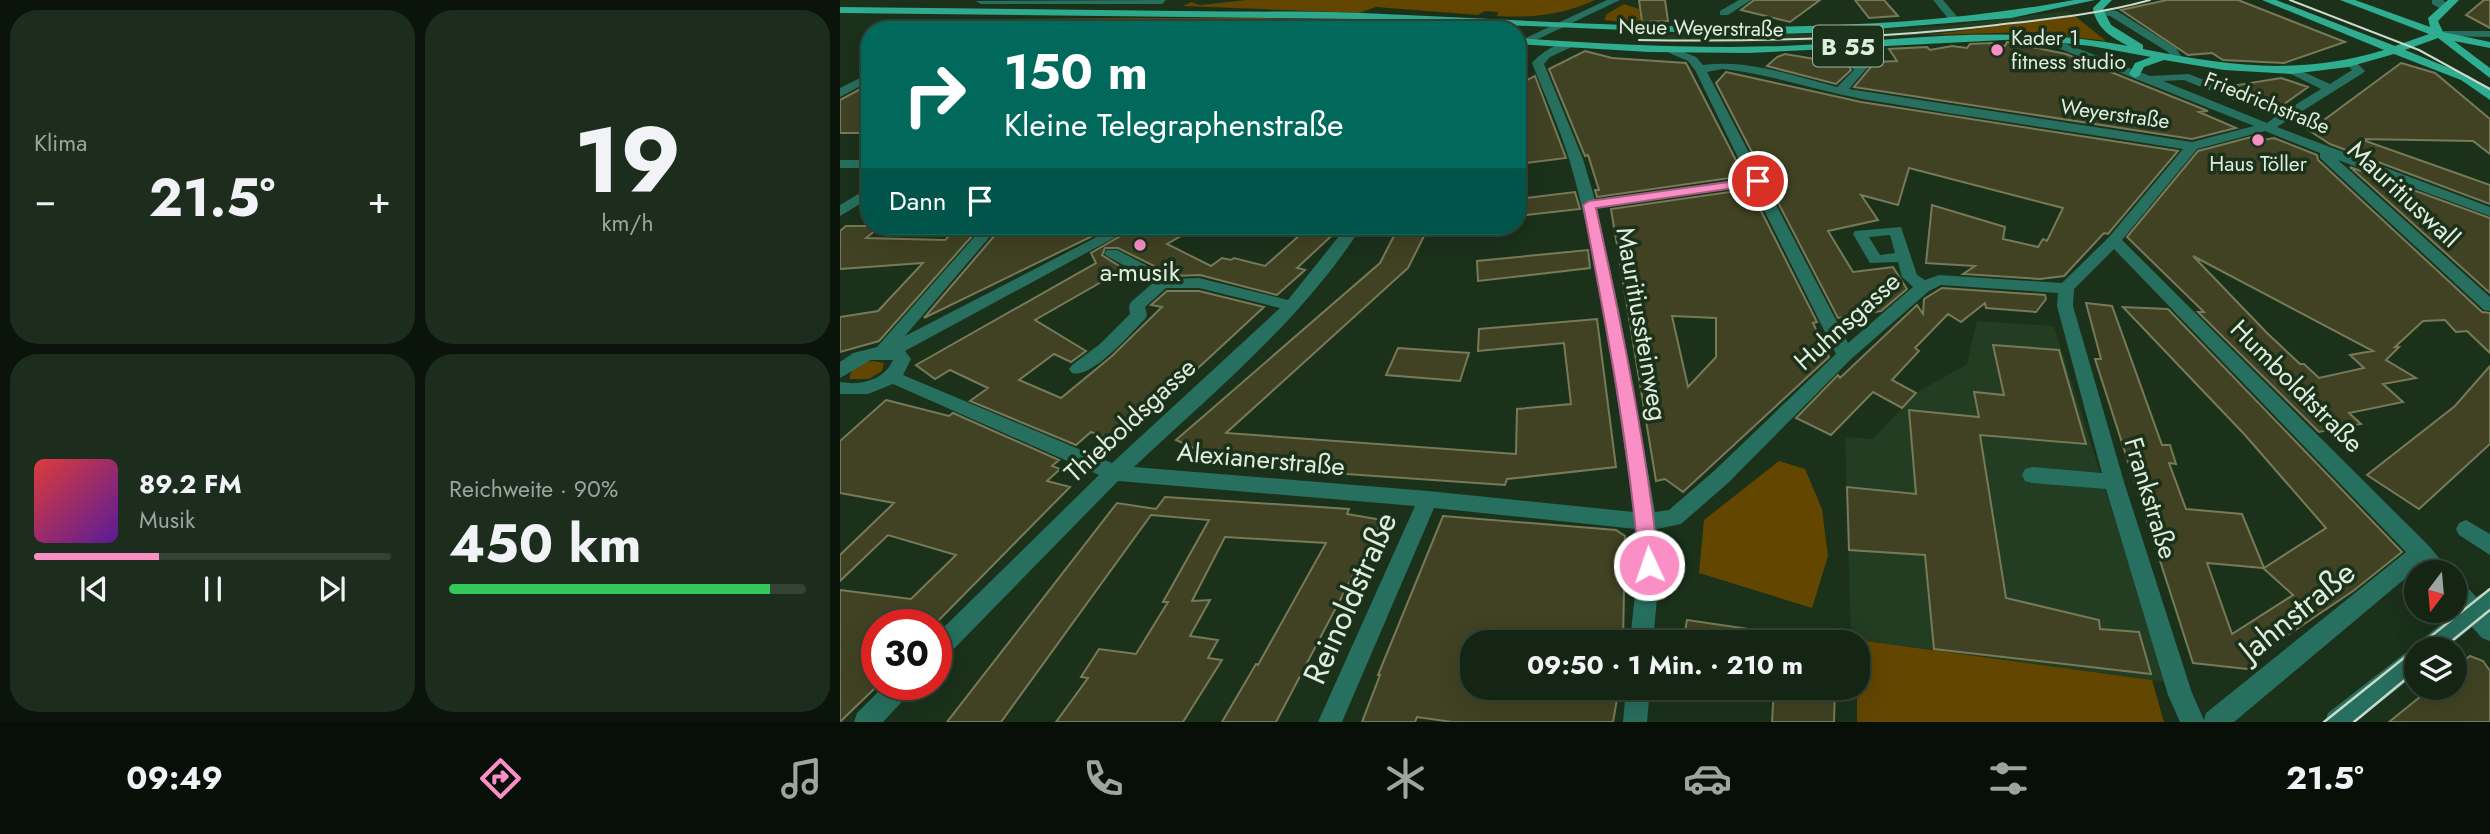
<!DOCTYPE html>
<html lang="de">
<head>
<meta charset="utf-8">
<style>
	body { margin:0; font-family:Jost,sans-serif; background:#1d2d1d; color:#f1f3f6; height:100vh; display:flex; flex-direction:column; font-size:26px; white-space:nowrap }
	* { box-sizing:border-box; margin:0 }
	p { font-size:23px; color:#9da5a0 }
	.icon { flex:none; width:38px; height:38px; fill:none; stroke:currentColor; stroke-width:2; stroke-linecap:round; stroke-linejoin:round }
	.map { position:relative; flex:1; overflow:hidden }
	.details { display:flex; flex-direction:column; gap:10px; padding:10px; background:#0b140b; width:840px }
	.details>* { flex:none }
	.guide { position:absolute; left:21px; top:21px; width:665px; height:214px; border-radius:28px; box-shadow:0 7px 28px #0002,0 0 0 2px #334234; background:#00695c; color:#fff; overflow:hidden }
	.needle { width:46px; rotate:196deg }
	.fabs { position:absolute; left:1564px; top:560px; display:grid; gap:14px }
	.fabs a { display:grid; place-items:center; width:63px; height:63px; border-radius:50%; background:#142514; box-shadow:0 7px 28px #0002,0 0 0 2px #334234; font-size:35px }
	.speed { position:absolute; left:21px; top:609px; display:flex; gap:14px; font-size:35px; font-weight:700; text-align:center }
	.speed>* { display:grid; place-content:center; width:91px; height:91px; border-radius:50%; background:#142514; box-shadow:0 7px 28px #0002,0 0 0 2px #334234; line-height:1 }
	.speed .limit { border:10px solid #d22; background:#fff; color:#111 }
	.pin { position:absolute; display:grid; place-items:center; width:60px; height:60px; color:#fff; margin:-30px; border:4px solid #fff; border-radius:50%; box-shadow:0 2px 7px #0007 }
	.me { position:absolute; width:77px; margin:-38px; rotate:357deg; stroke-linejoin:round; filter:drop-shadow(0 0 5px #0008) }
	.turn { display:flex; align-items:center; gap:24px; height:147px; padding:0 28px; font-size:32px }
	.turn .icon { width:91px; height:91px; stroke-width:2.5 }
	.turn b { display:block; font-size:49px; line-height:60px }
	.then { display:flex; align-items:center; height:66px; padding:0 28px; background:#0003; gap:14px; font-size:26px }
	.big { font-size:52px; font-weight:700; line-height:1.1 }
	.details .widget { flex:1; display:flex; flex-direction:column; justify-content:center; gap:10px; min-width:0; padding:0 24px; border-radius:28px; background:#1d2d1d }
	.details .dial { align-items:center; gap:0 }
	.dial b { font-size:91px; line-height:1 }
	.song { display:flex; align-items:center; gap:21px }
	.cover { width:84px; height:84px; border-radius:10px; background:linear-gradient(135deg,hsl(0 70% 55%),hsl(270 70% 35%)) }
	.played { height:7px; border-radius:4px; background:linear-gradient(90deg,#fa8fc6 35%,#334234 35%) }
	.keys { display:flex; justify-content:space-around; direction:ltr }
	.heat { display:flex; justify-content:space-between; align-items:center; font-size:38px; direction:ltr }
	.charge { height:10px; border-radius:5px; background:linear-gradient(90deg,#34c759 90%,#334234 0) }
	.details .tiles { flex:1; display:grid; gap:10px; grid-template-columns:repeat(2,1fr) }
	.trip { position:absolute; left:620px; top:630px; width:410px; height:70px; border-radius:28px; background:#142514; box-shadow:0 7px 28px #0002,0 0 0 2px #334234; font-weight:700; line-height:70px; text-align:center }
	.tab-bar { display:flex; height:112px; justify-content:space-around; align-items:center; background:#080f08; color:#9da5a0 }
	.tab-bar .icon { width:49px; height:49px }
	.tab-bar .active { color:#fa8fc6 }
	.tab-bar b { font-size:32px; color:#f1f3f6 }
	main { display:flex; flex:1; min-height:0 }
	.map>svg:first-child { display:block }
</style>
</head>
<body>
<main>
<section class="details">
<div class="tiles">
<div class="widget"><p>Klima</p>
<div class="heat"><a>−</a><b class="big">21.5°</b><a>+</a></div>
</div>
<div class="widget dial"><b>19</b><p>km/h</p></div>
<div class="widget">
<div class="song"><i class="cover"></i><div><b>89.2 FM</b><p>Musik</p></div></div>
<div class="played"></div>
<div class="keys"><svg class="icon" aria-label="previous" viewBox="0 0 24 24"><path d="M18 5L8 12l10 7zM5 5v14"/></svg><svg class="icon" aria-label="pause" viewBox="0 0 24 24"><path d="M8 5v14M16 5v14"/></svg><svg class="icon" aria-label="next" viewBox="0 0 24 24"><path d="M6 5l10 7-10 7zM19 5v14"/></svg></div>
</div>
<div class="widget"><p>Reichweite · 90%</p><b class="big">450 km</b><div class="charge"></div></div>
</div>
</section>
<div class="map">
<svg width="1650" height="722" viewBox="0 0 1650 722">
	<rect width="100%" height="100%" fill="#1b311a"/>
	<!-- built -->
	<path fill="#223d22" d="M1228 11 1235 16 1089 35 928 43 798 42 800 35 991 34 1115 25Z
		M1137 321 1214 326 1326 682 1011 639 1005 437 1033 439 1076 393 1127 364Z"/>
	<!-- green -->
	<path fill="#634600" d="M407 0H755C723 15 692 18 657 16L658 12 645 11 638 15 536 7 519 13 343 6 351 2 360 5Z
		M784 4 799 9 801 24 764 20 767 14Z
		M1235 16 1266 41 1189 32 1089 35Z
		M167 18H426L641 25 638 30H621L385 20Z
		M33 361 44 363 42 371 29 379H10C9 367 23 363 33 361Z
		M939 461 965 469 982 509 988 556 972 608 859 573 864 520Z
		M1011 639 1312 680 1324 722H1017V642Z"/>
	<!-- building -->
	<path fill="#404223" stroke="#777a59" stroke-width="2" fill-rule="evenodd" d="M799 0H825L828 21 802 22Z
		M914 0H980L950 22 901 10Z
		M1015 0H1044L1058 16 1029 18Z
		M1327 0H1398L1505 42 1444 63 1383 60 1372 53 1348 55 1281 10Z
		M1644 0H1650V28L1626 15Z
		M1167 42 1226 54 1368 111 1359 112 1396 128 1352 139 1014 87 1035 62 1057 61 1049 49 1087 47 1090 50 1112 46 1127 48 1130 44 1152 43 1165 46Z
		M745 51 772 58 846 63 904 176 757 197 755 190H759L748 155 745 156 709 69Z
		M945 54 986 61 989 65 1009 66 1011 70 996 84 927 66 937 57Z
		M1561 63 1595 73 1650 119V154L1633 141 1520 139 1650 185V204L1490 144 1467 129 1486 125 1480 123Z
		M886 72 1021 102 1338 151 1268 234 1264 233 1224 276 1200 279 1123 274 1135 266 1086 263 1092 205 1165 227 1163 239 1198 247 1203 239 1207 241 1223 208 1069 168 1058 205 1021 195 1038 220 988 231 1013 272 1053 267 1067 289 1041 311 998 318 876 83Z
		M695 76 726 158 677 164V85Z
		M1441 78 1468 87 1440 107 1421 100 1398 85Z
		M30 84V133H0V100Z
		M1415 136 1423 140 1434 138 1477 155 1478 160 1642 312 1650 313V353L1627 331 1616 332 1605 320 1583 321 1555 347H1559L1546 360 1576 378 1543 384 1563 402 1509 413 1521 424 1479 432 1358 312H1364L1287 237 1358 151ZM1353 256 1533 351 1510 355 1524 368 1479 378 1464 364H1460L1427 333Z
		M1510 167 1650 218V293Z
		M910 189 977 322 973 323 989 357 843 492 825 479 816 481 771 209ZM832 316 876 318V357L848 387Z
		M735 192 740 209 677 216V199Z
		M6 226H41L26 238 105 240 119 226H141L39 341 0 352V317L38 311 83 263 0 269V231Z
		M162 226H273L84 318 161 228Z
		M298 226H359L327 244 371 266 382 258 391 260 394 258 425 266 470 226H502L457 268 465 270 437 295 360 275 334 276 278 248H265L262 255 284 269 195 320 246 351 231 362 214 354 179 380 221 398 272 356 322 307 311 305 327 291H359L424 307 278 442 251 432 236 445 130 401 148 388 110 370 95 379 76 365 256 263 251 253Z
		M559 226H589L568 268 386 433 676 454 677 409 731 404 724 343 638 351 639 329 757 319 776 467 667 479 665 485 403 467 405 462 364 453 336 440 540 263Z
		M748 250 750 268 638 281 637 261Z
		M1102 288 1205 295 1206 299 1196 312 1146 308 1145 303 1121 322 1108 314 1075 348 1079 351 1052 380 1076 393 1062 408 1033 392 991 435 956 418 998 375 1000 378 1077 305 1083 314 1084 299Z
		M1246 303 1272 306 1322 445H1330L1336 464 1329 463 1346 509 1402 514 1424 568 1486 528 1405 435 1283 307 1328 309 1562 552 1513 591 1417 656 1407 669 1353 663 1255 359H1261ZM1367 563 1423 568 1453 595 1392 634Z
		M1153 345 1219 350 1246 444 1140 435 1166 598 1259 620 1260 629 1299 632 1311 674 1094 649 1085 555 1009 550 1007 487 1076 494 1069 410 1139 417 1134 392 1164 395Z
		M558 348 629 353 620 381 546 375Z
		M1650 366V444L1602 488 1579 509 1527 475 1615 406Z
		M46 400 109 416 113 413 219 460 212 466 220 469 207 481 230 487 94 625H37V686L0 722V590L71 599 116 555 48 535 0 581V555L54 503 0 493V441Z
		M325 497 509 509 507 514 542 520 436 722H382L416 664 418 665 486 543 385 537 352 601 370 600 350 636 378 640 368 658 382 660 343 722H216L248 678 241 677 259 649 296 654 328 602H323L369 520 311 515 161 722H107L277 503 316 509Z
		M603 516 776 530 785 536 783 642H632V688H779L773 722H612L577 717 575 722H522L540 675H538Z
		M847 620 923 631V642H843Z
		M1630 656 1643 661 1650 671V722H1549L1591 688H1615V668Z
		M934 688H995L994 722H932Z"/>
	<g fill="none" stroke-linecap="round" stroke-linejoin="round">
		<!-- minor -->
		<path fill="#276f5e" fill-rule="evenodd" d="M326 0 322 4H141L136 1Z
			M767 0H780L677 49V42Z
			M899 0H911L888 15H880V11Z
			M1093 0H1103L1120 20 1119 22H1111Z
			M1592 0H1603L1610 7 1601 9 1592 4Z
			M1258 9 1277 11 1336 48 1343 59 1333 61 1328 52 1270 16 1254 14 1253 12Z
			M227 20 255 28 256 30H239L223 25V21Z
			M299 21 303 22V26L295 30H280Z
			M1599 31H1650V37L1595 36 1594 34Z
			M1187 33 1221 42 1310 76 1349 74 1444 112 1481 89 1449 73V69H1457L1490 84 1512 70 1504 62 1514 60 1525 71 1523 73 1437 127 1650 207V216L1498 160 1650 297V311L1644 310 1480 158V153L1425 131 1357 149 1282 240 1589 546 1611 572H1586L1580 566 1394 722H1340L1328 695 1266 489 1192 483 1185 481 1182 475 1185 469 1192 467 1262 473 1217 306 1218 293 1101 285 1089 291 1011 359 888 483 841 524 817 529 820 565 813 642H790L798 565 796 529 594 508 502 722H478L575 506 278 481 104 659 96 662V635L259 475 53 384 28 394H0V382C21 386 44 380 53 360H31L0 378V362L13 353 37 347 144 226H159L65 336 278 226H296L65 351 71 359 63 375 272 463 440 308 359 288H326L305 307 307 315 305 319C291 333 252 379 232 373L229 369 232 365 260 344 290 314 289 306 291 302 314 282 267 256 264 253 267 250H277L333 279 359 278 448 300 507 226H522C463 319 374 392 294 467L588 491 794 512C776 396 763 276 730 162 720 129 705 96 692 63 701 53 723 37 736 45L710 57 704 64 743 159 755 200 908 178 855 70 848 61 825 51 823 49 829 46 856 57 863 65C908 59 954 76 997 87L1014 70 1010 64 989 62V58H1027L1033 61 1009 89 1352 142 1414 126 1213 46 1183 38 1182 36ZM882 69C930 74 975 90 1022 99 1129 117 1236 132 1343 149L1269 237 1222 283 1099 275 1085 280 1077 275 1061 227 1015 231 1013 234 1030 263 1058 262 1062 277 1073 287 1008 343 867 72ZM1344 80 1435 117 1427 123 1323 81ZM912 186 996 354 874 471 829 510 815 512 780 315 757 208ZM1050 235 1055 253 1040 255 1029 237ZM1274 249 1566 552 1366 713 1364 720 1352 693 1284 482 1233 306 1234 289Z
			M30 73V81L0 97V88Z
			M0 160H30V168H0Z
			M30 187V198L0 216V205Z
			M1626 520 1650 534V555L1619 535 1616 529 1619 523Z
			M1615 579 1623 582 1636 597 1650 589V641L1642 638 1632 627 1605 649H1577V673L1516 722H1485L1488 713 1569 650 1577 647 1580 641 1619 610 1615 606Z
			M46 684H75L71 692 43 722H14L17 713Z
			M786 688H810L807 722H783Z"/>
		<!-- major -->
		<path fill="#2fad91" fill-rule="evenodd" d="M1234 0H1255L1171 18 998 32 907 35 517 19 0 13V7C114 8 228 10 342 11 401 12 462 11 522 13 759 23 998 44 1234 0Z
			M1261 0H1272L1263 9 1271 25 1303 45V49C1388 66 1459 76 1544 50L1422 0H1436L1555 46 1589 34 1500 0H1515L1590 27 1588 18 1608 0H1619L1598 21 1603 32 1650 42V48L1614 41 1650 68V78L1598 38 1565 50 1629 76 1650 90V100L1621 80 1554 54 1508 67 1451 74 1384 70 1324 60 1304 67 1299 76 1295 78 1289 74 1295 63 1311 57 1251 46 1184 39 908 53 809 52 677 44V38C766 44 855 49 943 46 1063 41 1168 23 1288 46 1271 37 1256 28 1253 8Z
			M424 23 498 27 503 30 420 28 419 26Z"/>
		<!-- tram-far1 -->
		<path stroke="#cbdaca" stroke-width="2" d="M1450 0 1579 50 1650 89
			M799 40C919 42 1038 39 1157 25 1208 19 1260 14 1310 0"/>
		<!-- tram -->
		<path stroke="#cbdaca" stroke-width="2.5" d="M1602 649 1650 610
			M1484 722 1650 589
			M1514 722 1577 670"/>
	</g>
	<!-- route -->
	<path fill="#fa8fc6" stroke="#a25d81" stroke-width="2" d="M918 178 922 179V184L756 208C782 326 806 444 819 565L816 571 809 573 802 571 799 565C789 444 766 324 743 205L749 201Z"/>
	<!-- markers -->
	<g fill="#fa8fc6" stroke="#1b311a" stroke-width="2.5">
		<circle cx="1157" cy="50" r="7"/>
		<circle cx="1418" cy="140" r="7"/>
		<circle cx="300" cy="245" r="7"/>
	</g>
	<g text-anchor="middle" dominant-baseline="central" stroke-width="7" stroke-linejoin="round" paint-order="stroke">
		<!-- far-street labels -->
		<g font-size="21" fill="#dfedde" stroke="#1b311a">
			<text transform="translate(861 28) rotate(1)">Neue Weyerstraße</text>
			<text transform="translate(1427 103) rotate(22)">Friedrichstraße</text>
			<text transform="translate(1275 114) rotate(8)">Weyerstraße</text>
		</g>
		<!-- far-poi labels -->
		<g font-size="21" fill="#dfedde" stroke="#1b311a" text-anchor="start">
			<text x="1171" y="38">Kader 1<tspan x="1171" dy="24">fitness studio</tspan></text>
			<text x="1418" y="164" text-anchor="middle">Haus Töller</text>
		</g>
		<!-- shield labels -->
		<rect fill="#1b311a" stroke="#a4b5a3" stroke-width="2" x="973" y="25.5" width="70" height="41" rx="5"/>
		<g font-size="24" font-weight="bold" fill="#dfedde">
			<text x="1008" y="46">B 55</text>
		</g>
		<!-- street labels -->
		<g font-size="26" fill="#dfedde" stroke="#1b311a">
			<text transform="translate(1564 194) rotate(43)">Mauritiuswall</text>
			<text transform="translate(1007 321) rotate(-42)">Huhnsgasse</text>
			<text transform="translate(802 324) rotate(80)">Mauritiussteinweg</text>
			<text transform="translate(1457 386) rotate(45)">Humboldtstraße</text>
			<text transform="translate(290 420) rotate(-43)">Thieboldsgasse</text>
			<text transform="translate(421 459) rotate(5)">Alexianerstraße</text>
			<text transform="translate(1311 498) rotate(73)">Frankstraße</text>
		</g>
		<!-- poi labels -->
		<g font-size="26" fill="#dfedde" stroke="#1b311a">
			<text x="300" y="272">a-musik</text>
		</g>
		<!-- near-street labels -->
		<g font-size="32" fill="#dfedde" stroke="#1b311a">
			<text transform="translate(510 598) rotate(-66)">Reinoldstraße</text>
			<text transform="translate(1457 611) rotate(-39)">Jahnstraße</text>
		</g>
	</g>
</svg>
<div class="fabs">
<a><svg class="needle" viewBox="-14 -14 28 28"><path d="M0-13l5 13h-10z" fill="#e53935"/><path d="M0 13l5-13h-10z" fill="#9da5a0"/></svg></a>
<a><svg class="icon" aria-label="layers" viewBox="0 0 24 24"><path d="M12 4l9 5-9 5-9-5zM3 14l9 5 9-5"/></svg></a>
</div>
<div class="speed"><div class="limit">30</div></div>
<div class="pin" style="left:918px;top:181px;background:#d93025"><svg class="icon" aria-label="arrive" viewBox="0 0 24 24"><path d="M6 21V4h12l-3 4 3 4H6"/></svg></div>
<svg class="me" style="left:809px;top:565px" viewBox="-20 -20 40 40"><circle r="17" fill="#fa8fc6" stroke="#fff" stroke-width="3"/><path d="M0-11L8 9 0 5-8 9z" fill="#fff"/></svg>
<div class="trip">09:50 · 1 Min. · 210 m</div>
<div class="guide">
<div class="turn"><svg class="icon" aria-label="right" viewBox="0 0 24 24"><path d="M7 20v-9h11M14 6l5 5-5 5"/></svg><div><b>150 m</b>Kleine Telegraphenstraße</div></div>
<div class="then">Dann<svg class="icon" aria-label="arrive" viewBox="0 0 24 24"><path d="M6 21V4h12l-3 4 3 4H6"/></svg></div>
</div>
</div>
</main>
<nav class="tab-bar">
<b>09:49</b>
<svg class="icon active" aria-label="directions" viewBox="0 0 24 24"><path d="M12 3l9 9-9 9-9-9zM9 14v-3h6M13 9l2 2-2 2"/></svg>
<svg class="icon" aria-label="music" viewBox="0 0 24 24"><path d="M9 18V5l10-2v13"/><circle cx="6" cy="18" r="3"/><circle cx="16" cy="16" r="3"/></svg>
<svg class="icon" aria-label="phone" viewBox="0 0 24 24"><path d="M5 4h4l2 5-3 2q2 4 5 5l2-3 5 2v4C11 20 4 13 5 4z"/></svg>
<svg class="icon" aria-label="climate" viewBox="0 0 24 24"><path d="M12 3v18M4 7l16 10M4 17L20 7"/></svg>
<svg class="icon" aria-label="car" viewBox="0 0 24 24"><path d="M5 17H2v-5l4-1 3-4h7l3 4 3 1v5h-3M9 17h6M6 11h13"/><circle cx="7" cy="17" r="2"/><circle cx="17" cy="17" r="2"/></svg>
<svg class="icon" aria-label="filters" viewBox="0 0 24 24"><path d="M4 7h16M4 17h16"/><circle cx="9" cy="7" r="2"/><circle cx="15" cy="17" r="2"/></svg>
<b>21.5°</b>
</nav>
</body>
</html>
